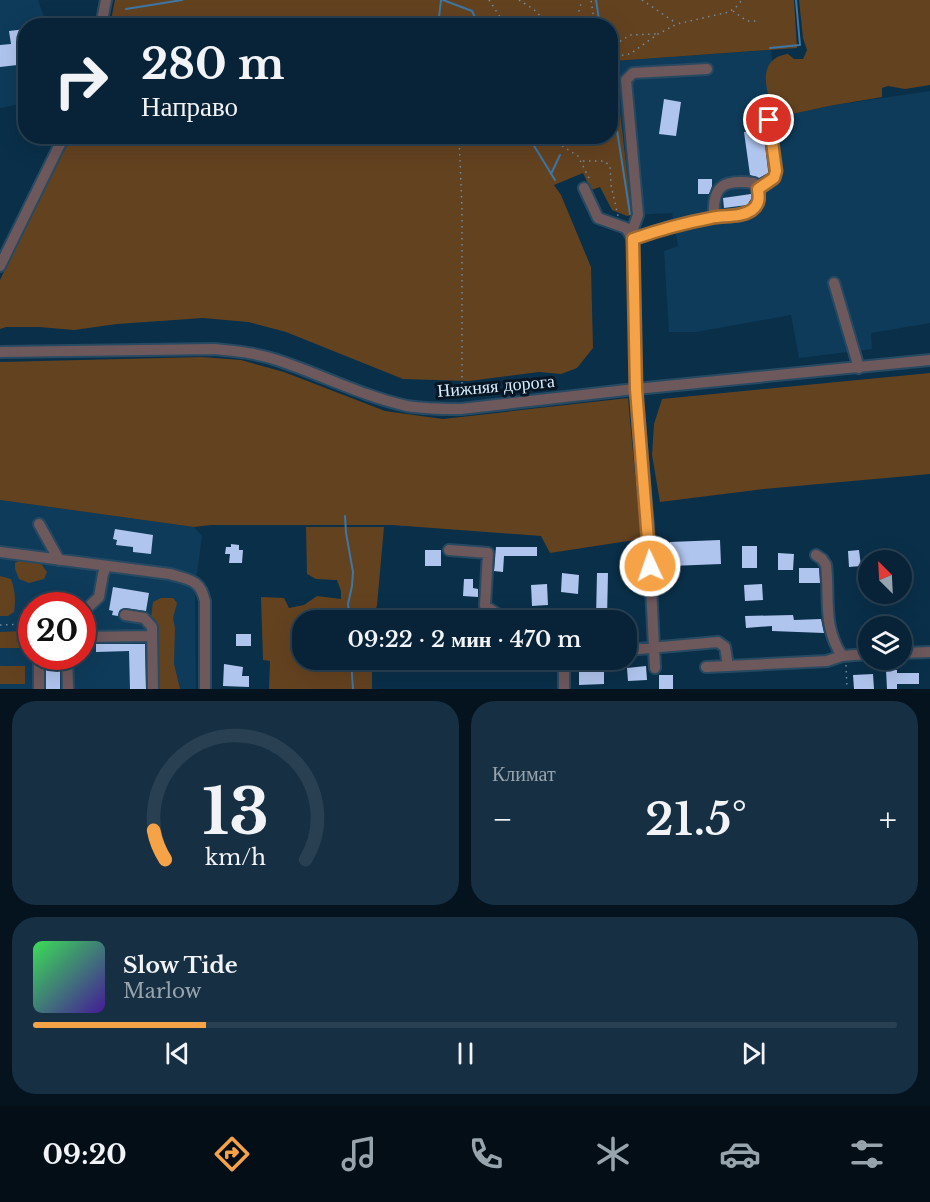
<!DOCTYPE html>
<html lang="ru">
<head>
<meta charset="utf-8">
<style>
	body { margin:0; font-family:"Libre Baskerville",serif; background:#162f42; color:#f1f3f6; height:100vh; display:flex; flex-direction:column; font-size:22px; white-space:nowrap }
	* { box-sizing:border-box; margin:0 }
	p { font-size:20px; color:#98a4ad }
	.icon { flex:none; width:33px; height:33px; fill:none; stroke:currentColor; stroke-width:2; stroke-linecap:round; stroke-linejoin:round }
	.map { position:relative; height:689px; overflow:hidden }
	.sheet { display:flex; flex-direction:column; gap:12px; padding:12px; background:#04131e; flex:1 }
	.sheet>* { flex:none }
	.guide { position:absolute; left:18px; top:18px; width:600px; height:126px; border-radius:24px; box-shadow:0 6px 24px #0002,0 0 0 2px #294052; background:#082337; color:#f1f3f6; overflow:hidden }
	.needle { width:39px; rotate:336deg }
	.buttons { position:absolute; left:858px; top:550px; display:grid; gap:12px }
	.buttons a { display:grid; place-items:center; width:54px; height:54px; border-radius:50%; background:#082337; box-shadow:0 6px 24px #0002,0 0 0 2px #294052; font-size:30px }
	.speed { position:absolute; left:18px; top:592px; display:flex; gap:12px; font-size:30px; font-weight:700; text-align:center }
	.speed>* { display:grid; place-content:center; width:78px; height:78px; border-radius:50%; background:#082337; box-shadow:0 6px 24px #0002,0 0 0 2px #294052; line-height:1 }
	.speed .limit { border:9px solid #d22; background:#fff; color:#111 }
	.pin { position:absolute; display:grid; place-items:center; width:51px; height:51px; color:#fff; margin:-26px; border:3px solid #fff; border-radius:50%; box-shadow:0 2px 6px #0007 }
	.me { position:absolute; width:66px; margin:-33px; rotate:357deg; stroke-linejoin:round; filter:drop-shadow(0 0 4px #0008) }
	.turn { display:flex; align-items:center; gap:21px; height:126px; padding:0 24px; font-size:27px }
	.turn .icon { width:78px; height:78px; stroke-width:2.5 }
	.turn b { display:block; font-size:42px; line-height:51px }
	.big { font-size:45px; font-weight:600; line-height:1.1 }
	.sheet .card { flex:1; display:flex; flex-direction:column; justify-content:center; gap:9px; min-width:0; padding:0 21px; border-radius:24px; background:#162f42 }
	.sheet .dial { align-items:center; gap:0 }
	.dial svg { height:156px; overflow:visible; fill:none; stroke:#294052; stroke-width:7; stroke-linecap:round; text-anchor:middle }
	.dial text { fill:#f1f3f6; stroke:none }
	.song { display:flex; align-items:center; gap:18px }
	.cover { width:72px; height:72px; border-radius:9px; background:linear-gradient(135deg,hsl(130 70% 55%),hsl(260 70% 35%)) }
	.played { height:6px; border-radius:3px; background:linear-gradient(90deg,#f6a247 20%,#294052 20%) }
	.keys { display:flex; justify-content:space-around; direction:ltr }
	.heat { display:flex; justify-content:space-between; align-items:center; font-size:33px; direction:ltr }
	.sheet .tiles { flex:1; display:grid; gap:12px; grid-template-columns:1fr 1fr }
	.card:last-child { grid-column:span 2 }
	.trip { position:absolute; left:292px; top:610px; width:345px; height:60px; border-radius:24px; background:#082337; box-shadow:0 6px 24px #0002,0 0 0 2px #294052; font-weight:600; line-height:60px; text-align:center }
	.tabs { display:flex; height:96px; justify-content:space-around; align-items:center; background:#030e16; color:#98a4ad }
	.tabs .icon { width:42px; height:42px }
	.tabs .on { color:#f6a247 }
	.tabs b { font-size:27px; color:#f1f3f6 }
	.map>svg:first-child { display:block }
</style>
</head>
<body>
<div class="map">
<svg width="930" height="689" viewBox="0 0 930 689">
	<rect width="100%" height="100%" fill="#0a2f49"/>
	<!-- built -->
	<path fill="#0e3b5a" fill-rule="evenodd" d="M0 0H38L47 25 26 26 25 103 0 108Z
		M771 50 777 113 773 114 778 141 782 116 829 106 930 91V323L871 333 872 349 799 358 791 315 696 332H669L664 251 678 246 672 213 632 215 614 61Z
		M0 500 194 527 202 536 195 588 196 689H0ZM32 606H82V657H32Z"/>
	<!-- green -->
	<path fill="#634220" d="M115 0H794L797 48 614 61 632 215 627 216 612 210 600 187 591 190 583 173 554 185 561 195 591 267 593 348 577 368 561 374 539 372 469 381 403 379 286 332 248 322 203 318 117 324 74 330 39 327H6L0 329V280L46 183 72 137 610 136V26L110 25Z
		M799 0H930V85L905 89 888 86 882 88V97L829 106 783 116 777 141H775L773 114 776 113C765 93 756 58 788 54L794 59H803L807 50 803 38Z
		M202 357 241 360 284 372 385 411 443 419 628 398 641 539 550 553 541 536 392 525H211L194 527 0 500V362Z
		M930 373V474L764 489 660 502 652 455 654 424 662 399Z
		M306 527H384L377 605 373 621H303V660H372V689H269L270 661 263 660 261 597 284 598 289 608 304 605 317 596 341 599V591L337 580 316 579 307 574Z
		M21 559 39 561 47 572 44 579 29 583 19 579 15 569V563Z
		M0 576 11 579C15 589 16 601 14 612L8 616H0Z
		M161 598H173L177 603 173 618 175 628 174 664 180 689H159L157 635 151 618 153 602Z
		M23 631V648H0V632Z
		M0 666H25V684H0Z"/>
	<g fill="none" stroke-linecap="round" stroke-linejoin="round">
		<!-- stream -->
		<path stroke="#3e77a5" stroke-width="2" d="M443 0 472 11 479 26
			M596 0 600 26
			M126 9 182 0
			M438 26 441 0
			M770 48 800 45 796 0
			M610 85 630 214
			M528 136 555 180
			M563 141 564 136
			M551 174 560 155
			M345 516 346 533 353 572 352 586 348 604 350 621
			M351 660 353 689"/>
	</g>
	<!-- building -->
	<path fill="#b0c5ee" d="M26 29V64L0 67V45L11 44 9 31Z
		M664 99 681 102 676 136 659 134Z
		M763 129 768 170V173L759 178 750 175 744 132Z
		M698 179H712V186L709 194H698Z
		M751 194V199L747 205 724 208 723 198Z
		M115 529 153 535 151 554 133 552V547L116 545 117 540 113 539Z
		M720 540 721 564 671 566 670 542Z
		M231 544 239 545V550H243L242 563H229L230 554H225L226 547H231Z
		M742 546H757V568H742Z
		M496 547H537V556H504L503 572 494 571Z
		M425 550H441V566H425Z
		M859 550 861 566 849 567 848 551Z
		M778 553 794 554 793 570H778Z
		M799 568H819L820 583H799Z
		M562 573 579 575 578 594 561 592Z
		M597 573H608L607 618H596Z
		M464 579H473V588L478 589V597L463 596Z
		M547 584 548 605 532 606 531 585Z
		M762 584 763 600 745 601 744 585Z
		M113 587 149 593 146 611 125 608 120 610 118 616 112 615 113 611 109 610Z
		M793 615 794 620 821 619 824 633 772 631V626L746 628 745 616Z
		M236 634H251V646H236Z
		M96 644H145L146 689H130L129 651 96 652Z
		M46 657H60V689H46Z
		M224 664 243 667 242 676H249V687L223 686Z
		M646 666 647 680 628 681 627 668Z
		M604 669V684L579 685V670Z
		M886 670H897V673H919V684H897V689H887Z
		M873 674 874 689H854L853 675Z
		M659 675H673V689H659Z"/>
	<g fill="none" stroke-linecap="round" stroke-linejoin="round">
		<defs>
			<path id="minor" d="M101 26 106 0
				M584 188 598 218 626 228 633 239 636 389 648 525 655 668
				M758 189 774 178 776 171 769 120
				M631 234 638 215 626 80 633 73 707 69
				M633 239C660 229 686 222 714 217 726 216 740 217 751 211 762 204 760 192 754 183 723 179 712 186 714 217
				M0 266 64 136
				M834 283 859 368
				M0 352 214 349C236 351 256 353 277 360 320 374 362 396 407 406 425 409 443 409 461 409L626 390 930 360
				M39 524 59 560
				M449 550 488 553 485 606 508 621
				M0 552 170 574C189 580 200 579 205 601V689
				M816 555 822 559 826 565C830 599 822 625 842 656
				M82 613 99 597 103 574 106 567
				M125 615 144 618 152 627 153 689
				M82 637 152 636
				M627 650 718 642 725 647 728 666 827 661 842 656 868 654
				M902 653 930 652
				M39 657V689
				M67 657 68 689
				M564 660V689
				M395 664H535L555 660
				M706 667 728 666"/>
		</defs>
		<!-- minor casing -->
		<use href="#minor" stroke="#274a62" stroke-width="14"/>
		<!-- path -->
		<path stroke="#6f8ca1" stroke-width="1.5" stroke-dasharray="1.5 4.5" stroke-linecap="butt" d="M489 0 506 26
			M519 0C529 7 544 12 541 26
			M642 0 676 23
			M733 11 747 21H756
			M569 26 577 18 582 0
			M591 26 593 13 591 0
			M610 48 630 35 657 34
			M610 57 630 54 658 34 677 24 729 12 736 7 742 0
			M459 136 462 209V399
			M547 136 578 156 591 182
			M583 161H604L610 166 611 185 618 216
			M0 625 32 624
			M846 665 847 689"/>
		<!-- minor -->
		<use href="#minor" stroke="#6d585c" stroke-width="10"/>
	</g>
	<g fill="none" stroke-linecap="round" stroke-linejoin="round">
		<defs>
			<path id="route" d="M650 566 636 389 633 239C659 230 684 223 711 218 724 215 740 218 752 210 760 204 759 197 758 189L774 178 776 171 769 120"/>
		</defs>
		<!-- route casing -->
		<use href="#route" stroke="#a0692e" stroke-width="15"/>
		<!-- route -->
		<use href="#route" stroke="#f6a247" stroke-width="10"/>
	</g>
	<g text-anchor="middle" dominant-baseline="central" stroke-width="6" stroke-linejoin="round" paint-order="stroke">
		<!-- street labels -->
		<g font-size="18" fill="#daeeff" stroke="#071622">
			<text transform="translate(496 386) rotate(-5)">Нижняя дорога</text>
		</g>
	</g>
</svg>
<div class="buttons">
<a><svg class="needle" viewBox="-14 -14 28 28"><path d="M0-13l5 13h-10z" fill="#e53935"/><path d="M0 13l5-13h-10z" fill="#98a4ad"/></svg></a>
<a><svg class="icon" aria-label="layers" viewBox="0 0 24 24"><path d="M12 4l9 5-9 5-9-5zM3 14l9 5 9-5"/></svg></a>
</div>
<div class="speed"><div class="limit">20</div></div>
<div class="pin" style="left:769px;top:120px;background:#d93025"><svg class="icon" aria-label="arrive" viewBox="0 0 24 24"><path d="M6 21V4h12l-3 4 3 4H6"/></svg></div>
<svg class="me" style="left:650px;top:566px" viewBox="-20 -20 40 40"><circle r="17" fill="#f6a247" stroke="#fff" stroke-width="3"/><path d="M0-11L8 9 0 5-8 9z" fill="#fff"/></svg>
<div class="trip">09:22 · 2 мин · 470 m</div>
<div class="guide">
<div class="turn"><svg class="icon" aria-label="right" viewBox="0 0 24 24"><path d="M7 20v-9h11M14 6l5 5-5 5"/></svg><div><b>280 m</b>Направо</div></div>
</div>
</div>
<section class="sheet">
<div class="tiles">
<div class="card dial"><svg viewBox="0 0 100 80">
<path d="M14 69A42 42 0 1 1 86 69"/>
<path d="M14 69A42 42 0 0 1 8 54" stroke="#f6a247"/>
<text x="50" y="56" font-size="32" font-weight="700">13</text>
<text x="50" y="72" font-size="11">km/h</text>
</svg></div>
<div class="card"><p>Климат</p>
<div class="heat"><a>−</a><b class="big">21.5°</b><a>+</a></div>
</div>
<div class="card">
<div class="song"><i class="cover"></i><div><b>Slow Tide</b><p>Marlow</p></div></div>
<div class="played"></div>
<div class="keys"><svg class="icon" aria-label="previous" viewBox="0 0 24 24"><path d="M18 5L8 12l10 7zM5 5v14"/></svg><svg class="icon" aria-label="pause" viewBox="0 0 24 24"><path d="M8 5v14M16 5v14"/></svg><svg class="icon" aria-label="next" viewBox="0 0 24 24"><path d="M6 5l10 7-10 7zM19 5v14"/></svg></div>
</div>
</div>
</section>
<nav class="tabs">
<b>09:20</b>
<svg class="icon on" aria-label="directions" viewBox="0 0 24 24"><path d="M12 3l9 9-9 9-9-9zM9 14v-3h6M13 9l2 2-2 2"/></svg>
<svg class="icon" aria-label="music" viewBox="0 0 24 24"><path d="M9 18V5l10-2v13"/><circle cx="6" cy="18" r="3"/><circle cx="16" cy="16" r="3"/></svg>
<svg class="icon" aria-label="phone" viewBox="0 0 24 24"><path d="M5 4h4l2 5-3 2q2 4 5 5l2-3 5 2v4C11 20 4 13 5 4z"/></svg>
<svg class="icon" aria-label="climate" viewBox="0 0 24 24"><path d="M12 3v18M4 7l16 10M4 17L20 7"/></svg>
<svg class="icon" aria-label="car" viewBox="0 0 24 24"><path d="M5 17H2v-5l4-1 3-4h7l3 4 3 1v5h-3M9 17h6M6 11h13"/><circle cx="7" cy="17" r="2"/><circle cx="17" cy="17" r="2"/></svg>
<svg class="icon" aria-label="filters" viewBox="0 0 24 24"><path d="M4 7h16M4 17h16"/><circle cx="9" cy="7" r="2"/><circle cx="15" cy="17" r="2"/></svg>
</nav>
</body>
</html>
